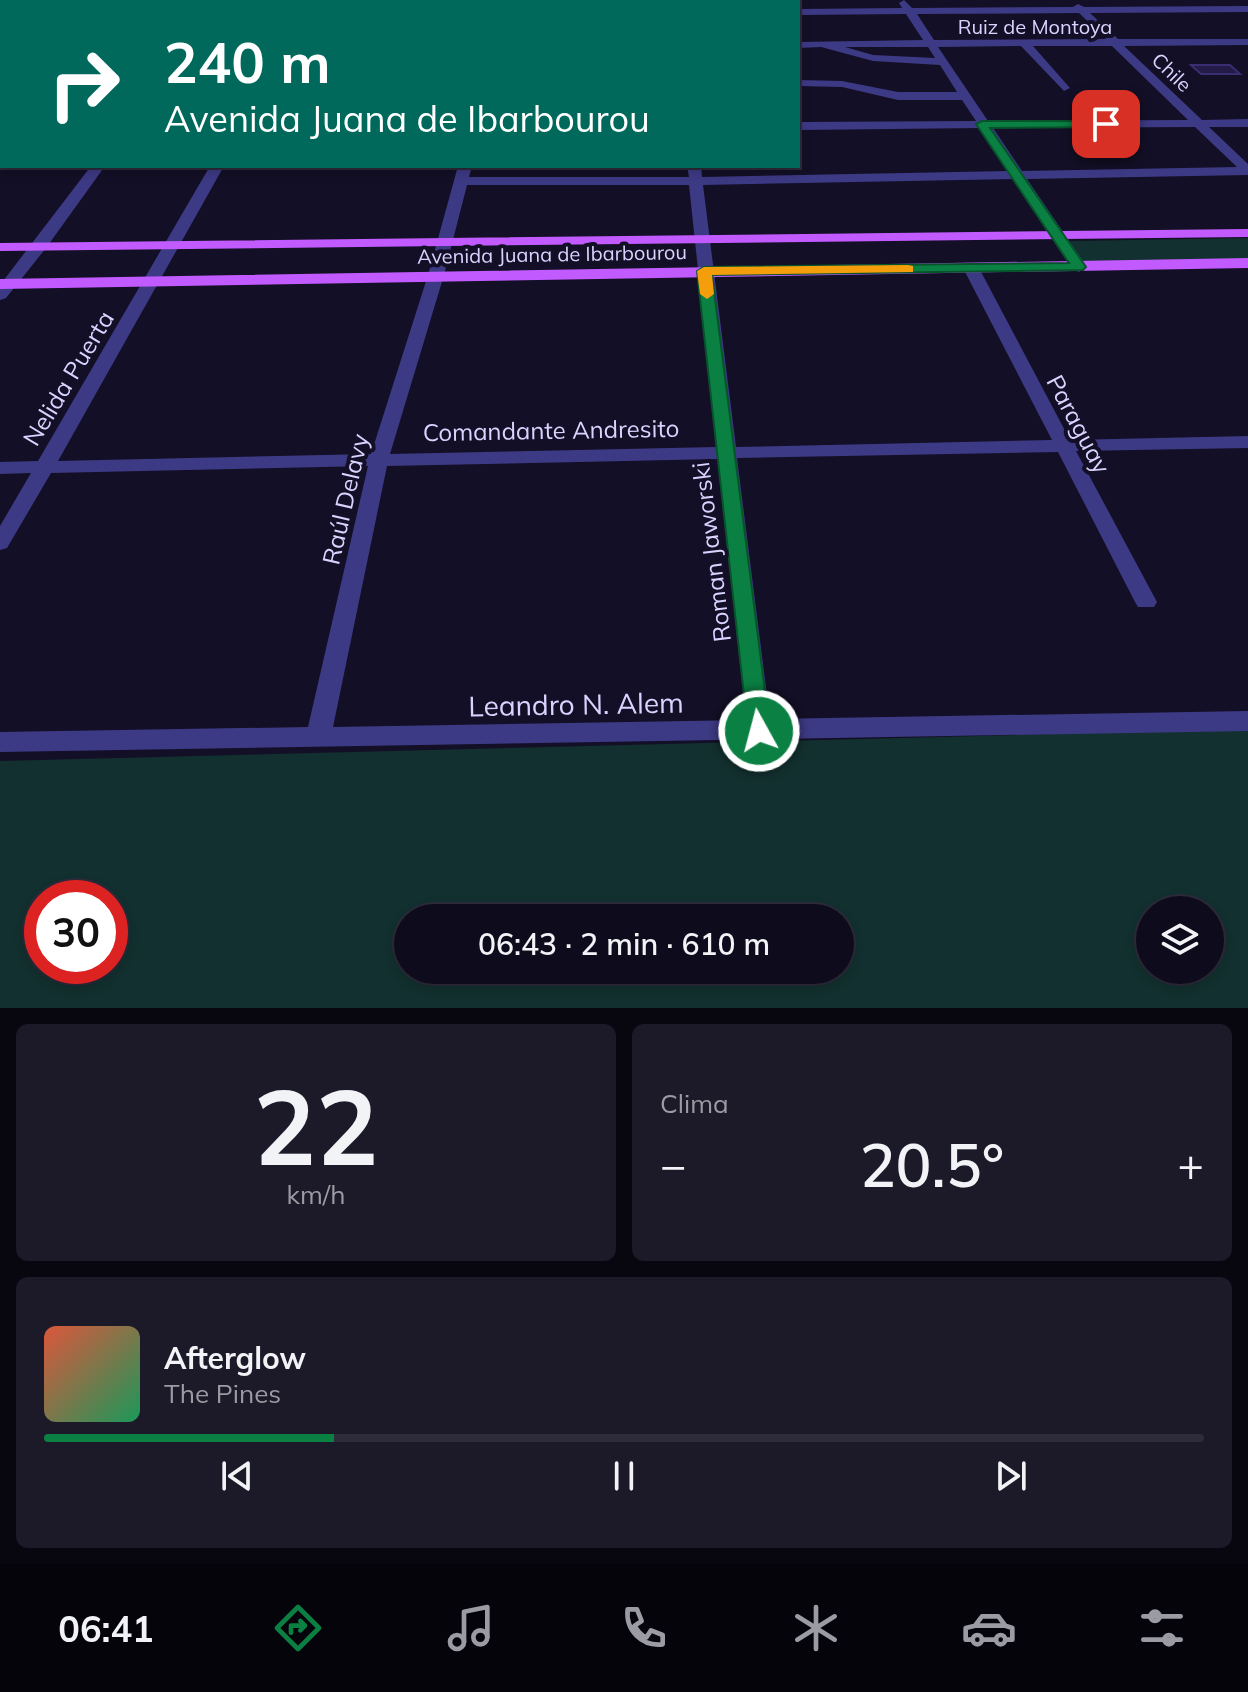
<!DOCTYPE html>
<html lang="es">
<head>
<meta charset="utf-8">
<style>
	body { margin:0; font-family:Mulish,sans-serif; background:#1c1929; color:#f1f3f6; height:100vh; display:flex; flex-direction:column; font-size:30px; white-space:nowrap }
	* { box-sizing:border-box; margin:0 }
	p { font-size:26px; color:#9b9ba3 }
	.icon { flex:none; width:44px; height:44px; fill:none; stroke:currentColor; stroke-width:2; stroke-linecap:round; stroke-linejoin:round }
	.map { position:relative; height:1008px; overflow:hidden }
	.panel { display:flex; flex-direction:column; gap:16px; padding:16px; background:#08060f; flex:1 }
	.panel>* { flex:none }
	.banner { position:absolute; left:0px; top:0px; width:800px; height:168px; box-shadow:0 4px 12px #0003,0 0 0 2px #2e2b3b; background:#00695c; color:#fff; overflow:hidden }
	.buttons { position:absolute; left:1136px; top:896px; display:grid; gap:16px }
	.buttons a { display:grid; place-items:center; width:88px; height:88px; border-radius:50%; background:#0e0b1c; box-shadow:0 4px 12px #0003,0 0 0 2px #2e2b3b; font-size:40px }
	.speed { position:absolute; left:24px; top:880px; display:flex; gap:16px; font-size:40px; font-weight:700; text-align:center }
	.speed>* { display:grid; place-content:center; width:104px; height:104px; border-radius:50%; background:#0e0b1c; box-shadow:0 4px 12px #0003,0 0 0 2px #2e2b3b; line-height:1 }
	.speed .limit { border:12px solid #d22; background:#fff; color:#111 }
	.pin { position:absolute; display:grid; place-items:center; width:68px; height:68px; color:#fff; margin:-34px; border-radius:16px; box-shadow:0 4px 12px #0006 }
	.me { position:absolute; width:88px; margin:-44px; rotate:353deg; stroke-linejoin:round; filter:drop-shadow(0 0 6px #0008) }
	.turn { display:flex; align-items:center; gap:28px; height:168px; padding:0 32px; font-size:36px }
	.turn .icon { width:104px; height:104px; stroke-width:2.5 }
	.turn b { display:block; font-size:56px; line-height:68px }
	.big { font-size:60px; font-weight:600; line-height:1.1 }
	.panel .widget { flex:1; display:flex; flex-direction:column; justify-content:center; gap:12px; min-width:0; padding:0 28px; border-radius:12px; background:#1c1929 }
	.panel .dial { align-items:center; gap:0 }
	.dial b { font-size:104px; line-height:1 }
	.song { display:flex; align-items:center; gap:24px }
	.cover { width:96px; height:96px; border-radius:12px; background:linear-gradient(135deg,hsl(10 70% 55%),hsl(150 70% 35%)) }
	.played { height:8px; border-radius:4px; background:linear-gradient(90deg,#0b8043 25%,#2e2b3b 25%) }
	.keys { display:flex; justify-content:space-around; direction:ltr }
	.heat { display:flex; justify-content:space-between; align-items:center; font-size:44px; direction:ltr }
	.panel .tiles { flex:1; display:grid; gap:16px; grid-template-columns:1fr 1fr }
	.widget:last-child { grid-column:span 2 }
	.trip { position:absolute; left:394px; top:904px; width:460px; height:80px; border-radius:40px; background:#0e0b1c; box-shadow:0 4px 12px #0003,0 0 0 2px #2e2b3b; font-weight:600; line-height:80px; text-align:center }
	.menu { display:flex; height:128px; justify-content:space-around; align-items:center; background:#06040b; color:#9b9ba3 }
	.menu .icon { width:56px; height:56px }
	.menu .current { color:#0b8043 }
	.menu b { font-size:36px; color:#f1f3f6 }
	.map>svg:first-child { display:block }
</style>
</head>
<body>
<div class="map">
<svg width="1248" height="1008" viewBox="0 0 1248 1008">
	<rect width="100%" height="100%" fill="#130f26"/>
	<!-- green -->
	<path fill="#12302f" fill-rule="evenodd" d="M1248 238V260L1089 262 1076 261 1064 245 1071 241Z
		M1248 729V1008H0V761ZM42 898H110V966H42ZM1150 910H1210V970H1150ZM408 918H840V970H408Z"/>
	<!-- building -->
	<path fill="#241b47" stroke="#3b2d73" stroke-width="2" d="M1191 65H1230L1240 74H1201Z"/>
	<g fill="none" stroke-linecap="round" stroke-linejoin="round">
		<!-- minor -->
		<path fill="#3d3a85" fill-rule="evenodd" d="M23 0H34L22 2Z
			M127 0H138L126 2Z
			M213 0H224L212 2Z
			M478 0H488V2H478Z
			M652 0H662L663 2H653Z
			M904 0 912 8 1073 7 1078 4 1084 7 1248 6V12L1090 13 1118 39H1248V45L1124 46 1202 120 1248 119V127H1209L1248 164V175L1027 179 1087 267 1079 272 1074 270 1014 179 703 185 736 447 1052 440 963 268 971 263 979 268 1070 440 1248 436V448L1076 451 1157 602 1154 607H1138L1135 602 1058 452 737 458 770 719 1248 711V731L0 752V732L308 727 368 466 51 473 7 548 0 550V526L31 473 0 474V462L38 461 210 166H224L58 461 371 454 428 275 458 166H472L469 177H689L687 166H701L702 177 1009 171 981 128 798 130V122L976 121 962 100H898L842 87 798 86V80L842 81 898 92H957L940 65 873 61 821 47 798 48V42L923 40 906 14 798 15V9L902 8 899 3ZM1079 13 1106 39 934 40 917 14ZM1021 46 1064 91 1070 88 1033 46H1112L1188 120 988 121 938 47ZM845 47H928L935 58 873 55ZM1195 127 1237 167 1022 171 993 128ZM467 185H689L717 447 390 454 444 275ZM718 459 746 720 333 727 387 466Z
			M0 21H2L0 29Z
			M0 53H2V59H0Z
			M2 140V149L0 150V141Z
			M91 166H105L46 248 6 298 0 300V285Z"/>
		<!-- major -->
		<path fill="#c25bff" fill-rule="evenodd" d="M1248 229V237L0 251V243Z
			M1248 258V268L0 289V279Z"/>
	</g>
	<!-- route -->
	<path fill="#0b8043" stroke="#07532c" stroke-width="2" d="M1110 121 1112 124 1106 127 990 128 1086 267 1083 270 712 275 770 731 767 737 759 740 751 737 748 731 697 271 704 267 1069 263 976 124 982 121Z"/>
	<!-- slow -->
	<path fill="#f59e0b" d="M908 265 913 266V272L712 275 714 294 707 299 700 294 697 271 704 267Z"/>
	<g text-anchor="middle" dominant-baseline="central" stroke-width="8" stroke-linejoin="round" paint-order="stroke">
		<!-- far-street labels -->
		<g font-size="20" fill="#d9d4ff" stroke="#130f26">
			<text x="1035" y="26">Ruiz de Montoya</text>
			<text transform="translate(1172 72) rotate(44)">Chile</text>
			<text transform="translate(552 254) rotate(-1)">Avenida Juana de Ibarbourou</text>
		</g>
		<!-- street labels -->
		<g font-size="24" fill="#d9d4ff" stroke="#130f26">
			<text transform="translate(68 378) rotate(-59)">Nelida Puerta</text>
			<text transform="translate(1079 424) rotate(62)">Paraguay</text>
			<text transform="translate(551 430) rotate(-1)">Comandante Andresito</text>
			<text transform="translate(345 499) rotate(-77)">Raúl Delavy</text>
			<text transform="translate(711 552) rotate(-97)">Roman Jaworski</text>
		</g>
		<!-- near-street labels -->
		<g font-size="28" fill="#d9d4ff" stroke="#130f26">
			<text transform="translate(576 704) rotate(-1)">Leandro N. Alem</text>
		</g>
	</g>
</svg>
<div class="buttons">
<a><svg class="icon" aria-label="layers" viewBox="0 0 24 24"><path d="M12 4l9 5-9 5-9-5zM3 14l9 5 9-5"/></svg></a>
</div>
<div class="speed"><div class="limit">30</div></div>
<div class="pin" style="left:1106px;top:124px;background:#d93025"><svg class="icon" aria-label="arrive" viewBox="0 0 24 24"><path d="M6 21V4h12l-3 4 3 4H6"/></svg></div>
<svg class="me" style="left:759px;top:731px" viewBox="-20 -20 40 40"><circle r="17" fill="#0b8043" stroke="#fff" stroke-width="3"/><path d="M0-11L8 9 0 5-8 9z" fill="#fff"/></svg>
<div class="trip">06:43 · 2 min · 610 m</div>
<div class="banner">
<div class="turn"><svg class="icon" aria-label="right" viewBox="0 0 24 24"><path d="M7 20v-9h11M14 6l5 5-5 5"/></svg><div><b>240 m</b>Avenida Juana de Ibarbourou</div></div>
</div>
</div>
<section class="panel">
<div class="tiles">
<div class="widget dial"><b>22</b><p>km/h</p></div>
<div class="widget"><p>Clima</p>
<div class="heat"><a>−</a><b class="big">20.5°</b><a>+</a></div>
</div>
<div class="widget">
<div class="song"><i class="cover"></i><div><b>Afterglow</b><p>The Pines</p></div></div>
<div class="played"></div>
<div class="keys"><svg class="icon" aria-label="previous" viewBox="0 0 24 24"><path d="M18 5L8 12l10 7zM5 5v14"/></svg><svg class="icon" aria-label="pause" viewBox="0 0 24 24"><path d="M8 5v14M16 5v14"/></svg><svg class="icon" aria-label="next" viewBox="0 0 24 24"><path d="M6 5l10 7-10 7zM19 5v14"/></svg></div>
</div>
</div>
</section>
<nav class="menu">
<b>06:41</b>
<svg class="icon current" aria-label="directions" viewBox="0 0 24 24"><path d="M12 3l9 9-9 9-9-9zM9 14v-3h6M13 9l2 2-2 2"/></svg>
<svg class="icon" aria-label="music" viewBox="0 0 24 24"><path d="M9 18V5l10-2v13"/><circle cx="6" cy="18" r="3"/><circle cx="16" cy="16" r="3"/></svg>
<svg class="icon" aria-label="phone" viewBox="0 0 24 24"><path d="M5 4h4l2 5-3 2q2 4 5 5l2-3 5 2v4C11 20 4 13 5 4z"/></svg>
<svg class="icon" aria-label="climate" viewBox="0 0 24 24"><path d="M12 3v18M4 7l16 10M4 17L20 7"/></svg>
<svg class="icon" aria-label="car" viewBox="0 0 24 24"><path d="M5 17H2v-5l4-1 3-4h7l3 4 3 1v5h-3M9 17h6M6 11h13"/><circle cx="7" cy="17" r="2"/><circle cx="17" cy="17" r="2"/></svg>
<svg class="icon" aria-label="filters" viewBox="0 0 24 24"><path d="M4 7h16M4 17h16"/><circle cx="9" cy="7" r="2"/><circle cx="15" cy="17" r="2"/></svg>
</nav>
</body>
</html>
